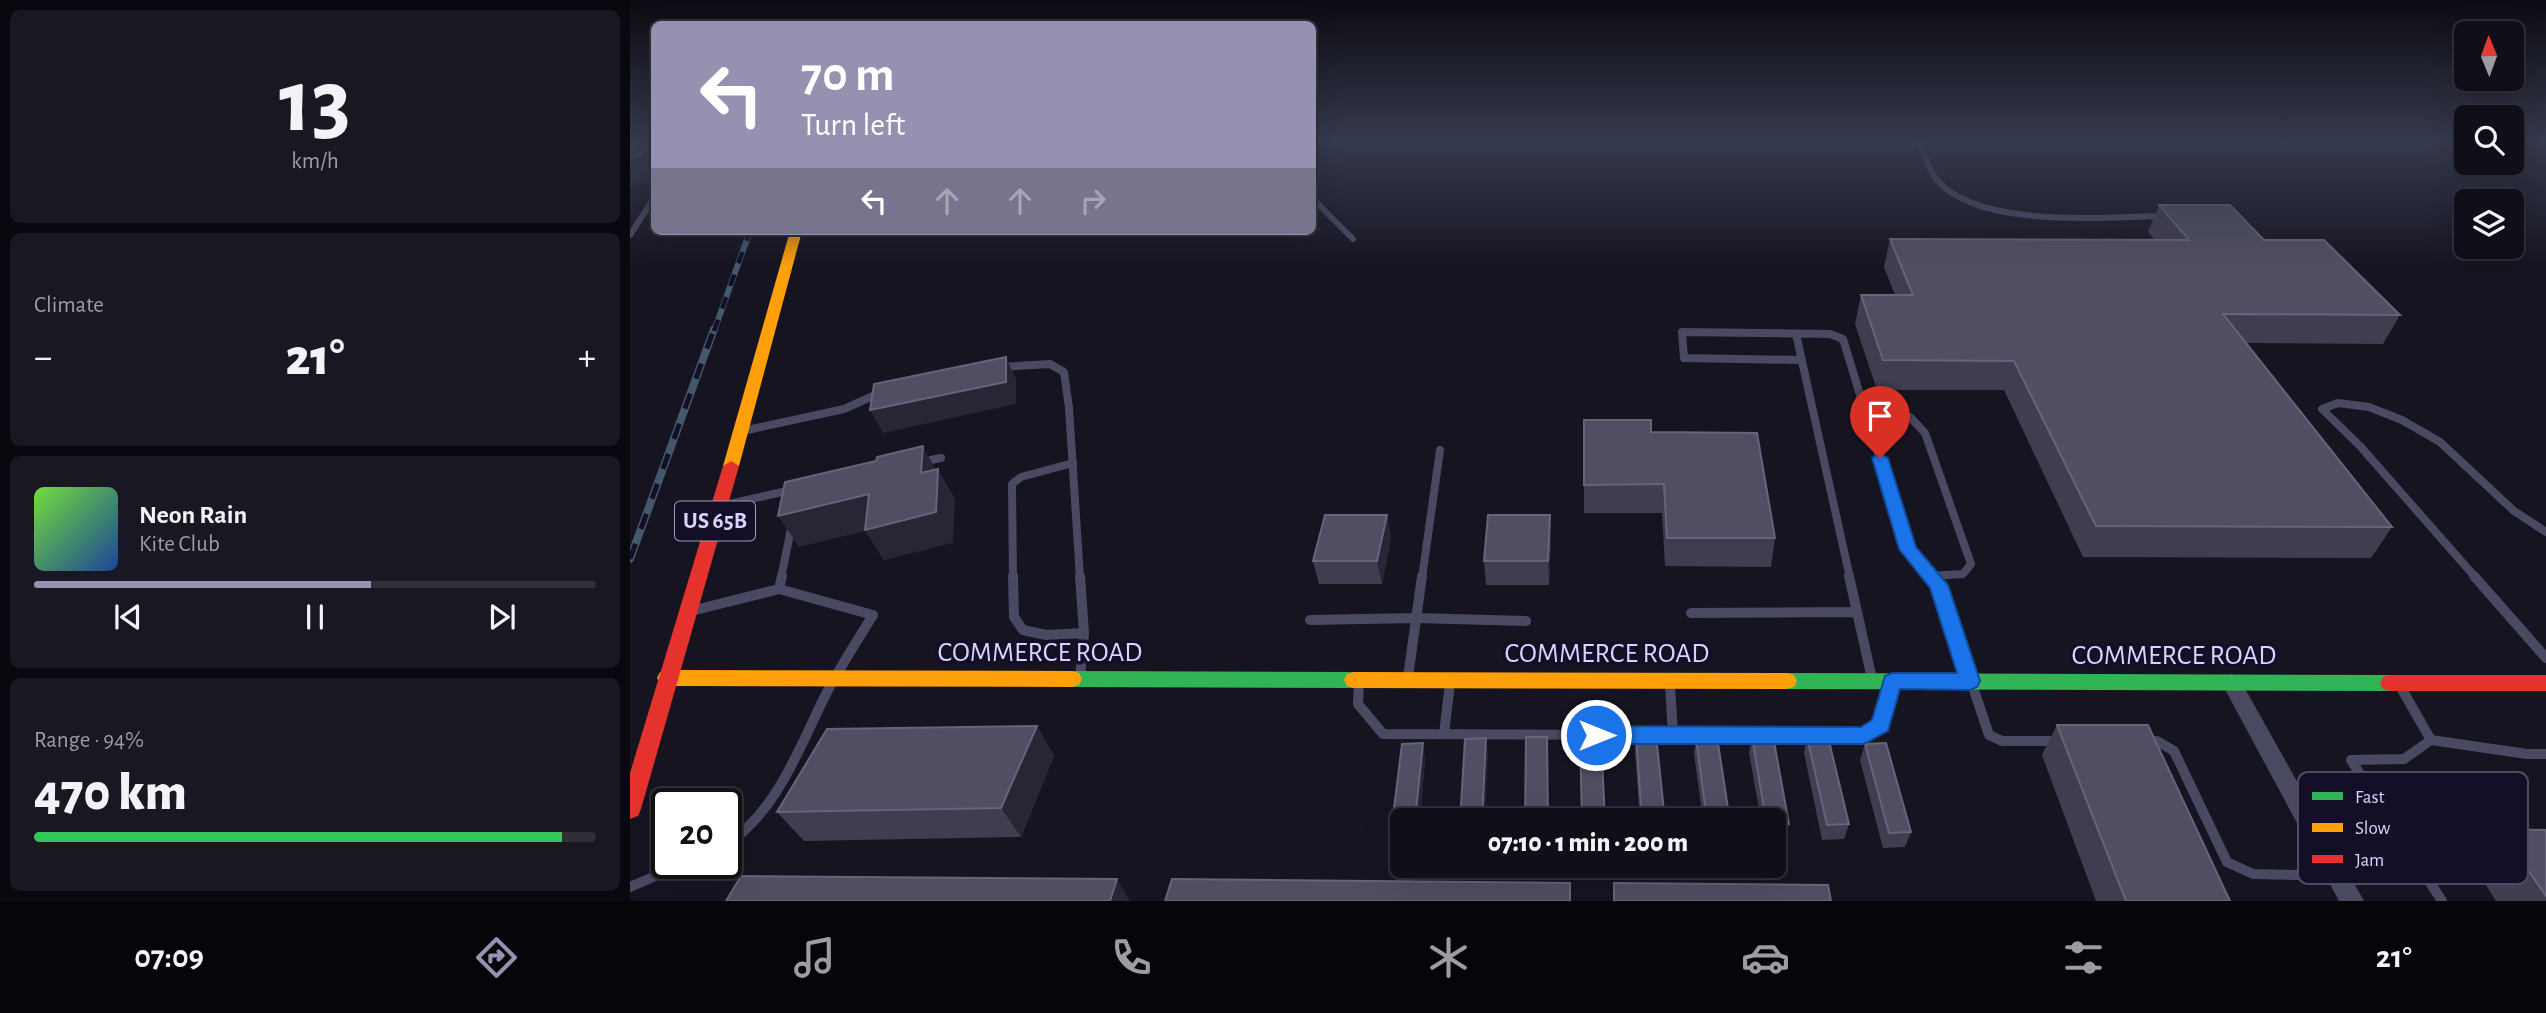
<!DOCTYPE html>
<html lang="en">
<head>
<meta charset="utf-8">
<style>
	body { margin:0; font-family:"Alegreya Sans",sans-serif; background:#191822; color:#f1f3f6; height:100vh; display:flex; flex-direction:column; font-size:26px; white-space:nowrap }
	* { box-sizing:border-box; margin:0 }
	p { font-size:23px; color:#9c9ca2 }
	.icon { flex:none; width:38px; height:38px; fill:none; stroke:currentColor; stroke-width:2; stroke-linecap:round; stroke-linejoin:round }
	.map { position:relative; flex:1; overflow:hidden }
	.drawer { display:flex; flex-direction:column; gap:10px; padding:10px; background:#09080e; width:630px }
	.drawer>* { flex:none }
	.top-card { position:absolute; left:21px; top:21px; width:665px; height:214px; border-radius:10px; box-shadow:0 7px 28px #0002,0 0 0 2px #302f38; background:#9591b1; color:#fff; overflow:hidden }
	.needle { width:46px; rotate:359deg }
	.tools { position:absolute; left:1824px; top:21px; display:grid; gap:14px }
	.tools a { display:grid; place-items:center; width:70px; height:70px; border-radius:10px; background:#100f19; box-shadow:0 7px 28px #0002,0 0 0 2px #302f38; font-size:35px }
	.speed { position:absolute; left:21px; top:788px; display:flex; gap:14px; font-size:35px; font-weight:700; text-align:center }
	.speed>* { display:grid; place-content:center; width:91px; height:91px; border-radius:50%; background:#100f19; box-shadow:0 7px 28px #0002,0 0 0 2px #302f38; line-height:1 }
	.speed .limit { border:4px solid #111; border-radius:10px; background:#fff; color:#111 }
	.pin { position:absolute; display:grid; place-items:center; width:60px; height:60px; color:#fff; margin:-72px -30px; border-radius:50% 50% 50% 0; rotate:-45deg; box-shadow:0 0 7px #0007 }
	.pin .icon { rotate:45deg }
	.me { position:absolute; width:77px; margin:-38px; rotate:90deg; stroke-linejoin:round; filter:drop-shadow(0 0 5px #0008) }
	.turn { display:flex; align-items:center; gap:24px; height:147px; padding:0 35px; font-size:32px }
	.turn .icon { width:91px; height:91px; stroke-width:2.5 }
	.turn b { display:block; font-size:49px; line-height:60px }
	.lanes { display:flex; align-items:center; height:66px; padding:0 35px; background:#0003; justify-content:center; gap:35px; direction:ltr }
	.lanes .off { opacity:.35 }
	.big { font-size:52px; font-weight:800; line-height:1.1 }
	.drawer .card { flex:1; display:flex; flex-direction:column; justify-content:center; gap:10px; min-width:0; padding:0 24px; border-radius:10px; background:#191822 }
	.drawer .dial { align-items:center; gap:0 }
	.dial b { font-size:91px; line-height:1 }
	.song { display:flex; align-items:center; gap:21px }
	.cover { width:84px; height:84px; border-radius:10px; background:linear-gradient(135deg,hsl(100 70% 55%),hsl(220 70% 35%)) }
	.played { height:7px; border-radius:4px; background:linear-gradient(90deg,#9591b1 60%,#302f38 60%) }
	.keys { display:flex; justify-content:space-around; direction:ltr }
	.heat { display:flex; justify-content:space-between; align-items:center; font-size:38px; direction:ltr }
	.charge { height:10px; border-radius:5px; background:linear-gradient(90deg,#34c759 94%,#302f38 0) }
	.trip { position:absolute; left:760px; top:808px; width:396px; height:70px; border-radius:10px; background:#100f19; box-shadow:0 7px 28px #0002,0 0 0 2px #302f38; font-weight:800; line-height:70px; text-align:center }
	.dock { display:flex; height:112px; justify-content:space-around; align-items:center; background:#06060a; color:#9c9ca2 }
	.dock .icon { width:49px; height:49px }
	.dock .active { color:#9591b1 }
	.dock b { font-size:32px; color:#f1f3f6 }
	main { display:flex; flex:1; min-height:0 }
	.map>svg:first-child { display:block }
</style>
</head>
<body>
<main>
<section class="drawer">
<div class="card dial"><b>13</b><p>km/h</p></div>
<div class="card"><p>Climate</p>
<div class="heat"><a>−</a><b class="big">21°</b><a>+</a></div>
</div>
<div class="card">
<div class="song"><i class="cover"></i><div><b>Neon Rain</b><p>Kite Club</p></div></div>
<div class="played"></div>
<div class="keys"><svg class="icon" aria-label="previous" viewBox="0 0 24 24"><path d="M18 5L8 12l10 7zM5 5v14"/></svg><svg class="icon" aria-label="pause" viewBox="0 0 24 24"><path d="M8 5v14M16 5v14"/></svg><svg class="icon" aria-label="next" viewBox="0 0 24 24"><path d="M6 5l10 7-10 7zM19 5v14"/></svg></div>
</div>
<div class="card"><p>Range · 94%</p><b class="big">470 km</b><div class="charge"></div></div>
</section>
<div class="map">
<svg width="1916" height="901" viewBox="0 0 1916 901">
	<rect width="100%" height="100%" fill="#161421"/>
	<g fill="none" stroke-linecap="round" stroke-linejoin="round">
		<!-- lane-far2 -->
		<path stroke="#4a4962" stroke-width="6" d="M1289 141C1295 154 1298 169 1307 180 1349 229 1475 217 1534 216
			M682 198 723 239
			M0 235 24 198"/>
		<!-- lane-far1 -->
		<path stroke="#4a4962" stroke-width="8" d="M1166 334 1220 578
			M1172 360 1054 358 1052 332 1200 334 1213 339 1277 549 1303 578
			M371 367 420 364 434 372 439 408 450 578
			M1236 413 1280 417 1295 433 1341 564 1333 574 1300 576
			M117 430 214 409 252 392
			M291 462 311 458
			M95 505 161 490
			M151 578 162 524
			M383 578 382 484 391 477 443 463
			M792 578 810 450
			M1846 578 1730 446 1692 409 1708 403 1739 407 1772 420 1810 442 1884 511 1916 532"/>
		<!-- lane -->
		<path stroke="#4a4962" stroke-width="10" d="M383 576 384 617 393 630 416 635 454 633
			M1219 576 1242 679
			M1301 576 1309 585 1359 735 1372 741H1428
			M1844 576 1916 658
			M65 610 149 589 152 576
			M1061 613 1227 612
			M680 620 786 618 896 621
			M450 677 454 633 450 576
			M778 677 792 576
			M729 682 728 704 753 734 1234 736 1251 725 1261 685
			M1040 684 1043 735
			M814 734 820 683
			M1801 740 1897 754H1916
			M1518 741H1527L1544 751 1597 862 1623 874 1706 876
			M1721 760 1812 901
			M1721 760 1774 759 1801 740 1770 686
			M96 845C148 810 169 748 196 694 210 667 227 641 243 615L149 589
			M0 887 56 863"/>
		<!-- street -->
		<path fill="#4a4962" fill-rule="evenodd" d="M1601 674 1608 676 1734 901H1709L1591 682 1594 676Z"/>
		<!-- fast -->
		<path fill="#30b455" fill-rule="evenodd" d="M442 671 724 672 731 674 734 680 731 686 724 688 442 687 435 685 432 679 435 673Z
			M1157 673 1760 675 1767 677 1770 683 1767 689 1760 691 1157 689 1150 687 1147 681 1150 675Z"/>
		<!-- slow -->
		<path fill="#ff9f0a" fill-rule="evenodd" d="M160 231H172L109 466 101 471 93 466Z
			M37 670 442 671 449 673 452 679 449 685 442 687 37 686 30 684 27 678 30 672Z
			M724 672 1157 673 1164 675 1167 681 1164 687 1157 689 724 688 717 686 714 680 717 674Z"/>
		<!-- jam -->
		<path fill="#e5322d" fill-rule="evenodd" d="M101 461 109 466 11 809 8 816 0 819V773L93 466Z
			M1760 675H1916V691H1760L1753 689 1750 683 1753 677Z"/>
		<defs>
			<path id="rail-far1" d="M84 331 120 231"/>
			<path id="rail" d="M0 559 84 329"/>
		</defs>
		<!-- rail-far1 casing -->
		<use href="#rail-far1" stroke="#43596b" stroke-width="6"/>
		<!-- rail casing -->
		<use href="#rail" stroke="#43596b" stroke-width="8"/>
		<!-- rail-far1 -->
		<use href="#rail-far1" stroke="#130f26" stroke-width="4.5" stroke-dasharray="12" stroke-linecap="butt"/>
		<!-- rail -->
		<use href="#rail" stroke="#130f26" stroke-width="5" stroke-dasharray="16" stroke-linecap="butt"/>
	</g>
	<!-- wall -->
	<path fill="#403d50" d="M1529 205 1634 240 1770 315 1753 344 1616 343 1762 527 1741 558 1453 557 1374 390H1247L1225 324 1231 295H1265L1254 267 1260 239 1525 240 1518 232Z
		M954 420 1021 432 1145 538 1141 567 1035 566 1032 513H954Z
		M757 515 761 538 752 584H689L683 561Z
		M921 539 919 585H856L854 561Z
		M1427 725 1600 901H1466L1412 755Z
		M407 726 424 756 391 837 174 841 147 812Z
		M1006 735 1035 821H1010L1005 751Z
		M1122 737 1159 824 1156 839 1143 840V821H1131L1119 753Z
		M1177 737 1219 824 1214 839 1192 840 1174 753Z
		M1066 738 1100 821H1073L1064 753Z
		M1235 744 1281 832 1275 847 1253 848 1230 760Z
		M795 759 790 821H772V847H765L761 832Z
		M1870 829 1916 830V901H1866L1839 858Z"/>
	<!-- shaded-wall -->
	<path fill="#282635" d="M19 141H24V182L0 186V158Z
		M376 357 386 379V404L253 433 240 410Z
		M293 446 308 474V469L325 499 323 543 254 560 235 531 169 547 148 516 291 473Z
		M757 515 761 538 752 584 747 561Z
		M920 515 921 539 919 585 918 561Z
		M407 726 424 756 391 837 371 808Z
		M856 738 858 754 855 821H852Z
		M793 743 795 759 790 821H785Z
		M487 879 500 901H480Z"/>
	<!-- building -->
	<path fill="#504e63" stroke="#66637b" stroke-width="2" d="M0 141H19L10 156 0 158Z
		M1529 205H1600L1634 240H1694L1770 315 1593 314 1762 527 1466 526 1384 361 1253 360 1231 295H1283L1260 239 1559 240Z
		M376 357V382L240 410 244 384Z
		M954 420H1021V432L1127 433 1145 538H1037L1034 484 954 485Z
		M293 446 291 473 308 469 306 512 235 530 239 494 148 516 155 482 246 461 247 457Z
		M695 515H757L747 561H683Z
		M858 515H920L918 561H854Z
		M1427 725H1518L1600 901H1496Z
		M407 726 371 808 147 812 197 729Z
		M1006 735H1026L1035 821H1012Z
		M950 736H971L975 821H952Z
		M1143 736 1159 824 1143 825V821H1136L1122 737Z
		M896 737H917L918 821H895Z
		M1087 737 1100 821H1077L1066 738Z
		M1177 737H1198L1219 824 1197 825Z
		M856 738 852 821H830L835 739Z
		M793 743 785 821H772V832H761L772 744Z
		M1256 743 1281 832 1259 833 1235 744Z
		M1870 829 1916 830V896Z
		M111 876 487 879 480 901H96Z
		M542 879 940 883V901H535Z
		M984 883 1198 885 1201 901H984Z"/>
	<!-- sky -->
	<linearGradient id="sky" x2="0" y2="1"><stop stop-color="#0c0b12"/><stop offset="0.53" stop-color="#363a4e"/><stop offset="1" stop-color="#363a4e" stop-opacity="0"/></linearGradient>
	<rect width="1916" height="267" fill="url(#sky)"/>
	<!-- route -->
	<path fill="#1a73e8" stroke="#114b97" stroke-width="2" d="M1250 453 1258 458 1286 547 1318 585 1350 681 1347 687 1340 690 1270 689 1258 731 1234 744H966L959 741 956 735 959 729 966 726 1231 727 1242 720 1255 676 1262 673H1327L1300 588 1269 549 1242 458Z"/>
	<g text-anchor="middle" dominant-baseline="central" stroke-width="7" stroke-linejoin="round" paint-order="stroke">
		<!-- shield labels -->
		<rect fill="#130f26" stroke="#9e99be" stroke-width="2" x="45" y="501.5" width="80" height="39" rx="5"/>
		<g font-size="23" font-weight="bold" fill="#d9d4ff">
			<text x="85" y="521">US 65B</text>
		</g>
		<!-- near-street labels -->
		<g font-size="28" fill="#d9d4ff" stroke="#130f26">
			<text x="410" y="653">COMMERCE ROAD</text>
			<text x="977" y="654">COMMERCE ROAD</text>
			<text x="1544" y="656">COMMERCE ROAD</text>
		</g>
	</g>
	<!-- legend -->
	<rect x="1668" y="772" width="230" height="112" rx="10" fill="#130f26" stroke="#4e4a67" stroke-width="2"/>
	<rect x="1682" y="792" width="31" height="8" fill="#30b455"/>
	<rect x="1682" y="823" width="31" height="9" fill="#ff9f0a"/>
	<rect x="1682" y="855" width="31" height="8" fill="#e5322d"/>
	<g font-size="19" fill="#d9d4ff">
		<text x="1725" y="803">Fast</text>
		<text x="1725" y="834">Slow</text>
		<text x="1725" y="866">Jam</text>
	</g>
</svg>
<div class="tools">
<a><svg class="needle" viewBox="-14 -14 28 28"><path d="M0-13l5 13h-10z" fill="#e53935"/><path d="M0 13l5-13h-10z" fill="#9c9ca2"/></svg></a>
<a><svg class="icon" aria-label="search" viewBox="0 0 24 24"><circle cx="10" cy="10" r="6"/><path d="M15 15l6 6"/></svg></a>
<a><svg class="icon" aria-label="layers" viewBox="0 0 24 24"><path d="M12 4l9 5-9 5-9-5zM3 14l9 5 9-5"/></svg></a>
</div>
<div class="speed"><div class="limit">20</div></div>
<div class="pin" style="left:1250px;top:458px;background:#d93025"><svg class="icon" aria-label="arrive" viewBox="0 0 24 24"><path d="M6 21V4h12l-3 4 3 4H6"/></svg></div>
<svg class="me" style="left:966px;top:735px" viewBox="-20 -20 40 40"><circle r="17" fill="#1a73e8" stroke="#fff" stroke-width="3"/><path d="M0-11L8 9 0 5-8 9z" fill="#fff"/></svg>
<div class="trip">07:10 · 1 min · 200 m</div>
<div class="top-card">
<div class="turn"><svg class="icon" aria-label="left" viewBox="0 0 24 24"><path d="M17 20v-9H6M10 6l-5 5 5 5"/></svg><div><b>70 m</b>Turn left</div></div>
<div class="lanes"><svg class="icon" aria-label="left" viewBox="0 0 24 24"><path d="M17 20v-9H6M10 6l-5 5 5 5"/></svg><svg class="icon off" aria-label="ahead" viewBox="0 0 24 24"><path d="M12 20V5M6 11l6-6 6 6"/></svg><svg class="icon off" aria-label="ahead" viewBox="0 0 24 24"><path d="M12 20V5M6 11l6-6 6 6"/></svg><svg class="icon off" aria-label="right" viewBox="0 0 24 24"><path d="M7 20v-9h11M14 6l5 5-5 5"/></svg></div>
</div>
</div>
</main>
<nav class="dock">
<b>07:09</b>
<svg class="icon active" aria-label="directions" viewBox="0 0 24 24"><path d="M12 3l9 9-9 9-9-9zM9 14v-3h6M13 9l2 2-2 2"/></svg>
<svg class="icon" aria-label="music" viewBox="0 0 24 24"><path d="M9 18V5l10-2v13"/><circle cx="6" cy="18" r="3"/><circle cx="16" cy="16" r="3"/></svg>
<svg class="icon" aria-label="phone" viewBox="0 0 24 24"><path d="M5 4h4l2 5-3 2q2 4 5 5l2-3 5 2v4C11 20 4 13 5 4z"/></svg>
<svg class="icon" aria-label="climate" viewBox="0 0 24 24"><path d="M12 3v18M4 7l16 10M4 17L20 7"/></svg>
<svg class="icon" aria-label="car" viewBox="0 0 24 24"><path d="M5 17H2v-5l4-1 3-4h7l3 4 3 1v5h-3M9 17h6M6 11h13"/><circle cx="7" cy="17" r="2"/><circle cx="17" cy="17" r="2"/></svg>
<svg class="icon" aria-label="filters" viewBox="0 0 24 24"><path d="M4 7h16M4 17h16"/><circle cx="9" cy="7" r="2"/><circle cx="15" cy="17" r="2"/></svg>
<b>21°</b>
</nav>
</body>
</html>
